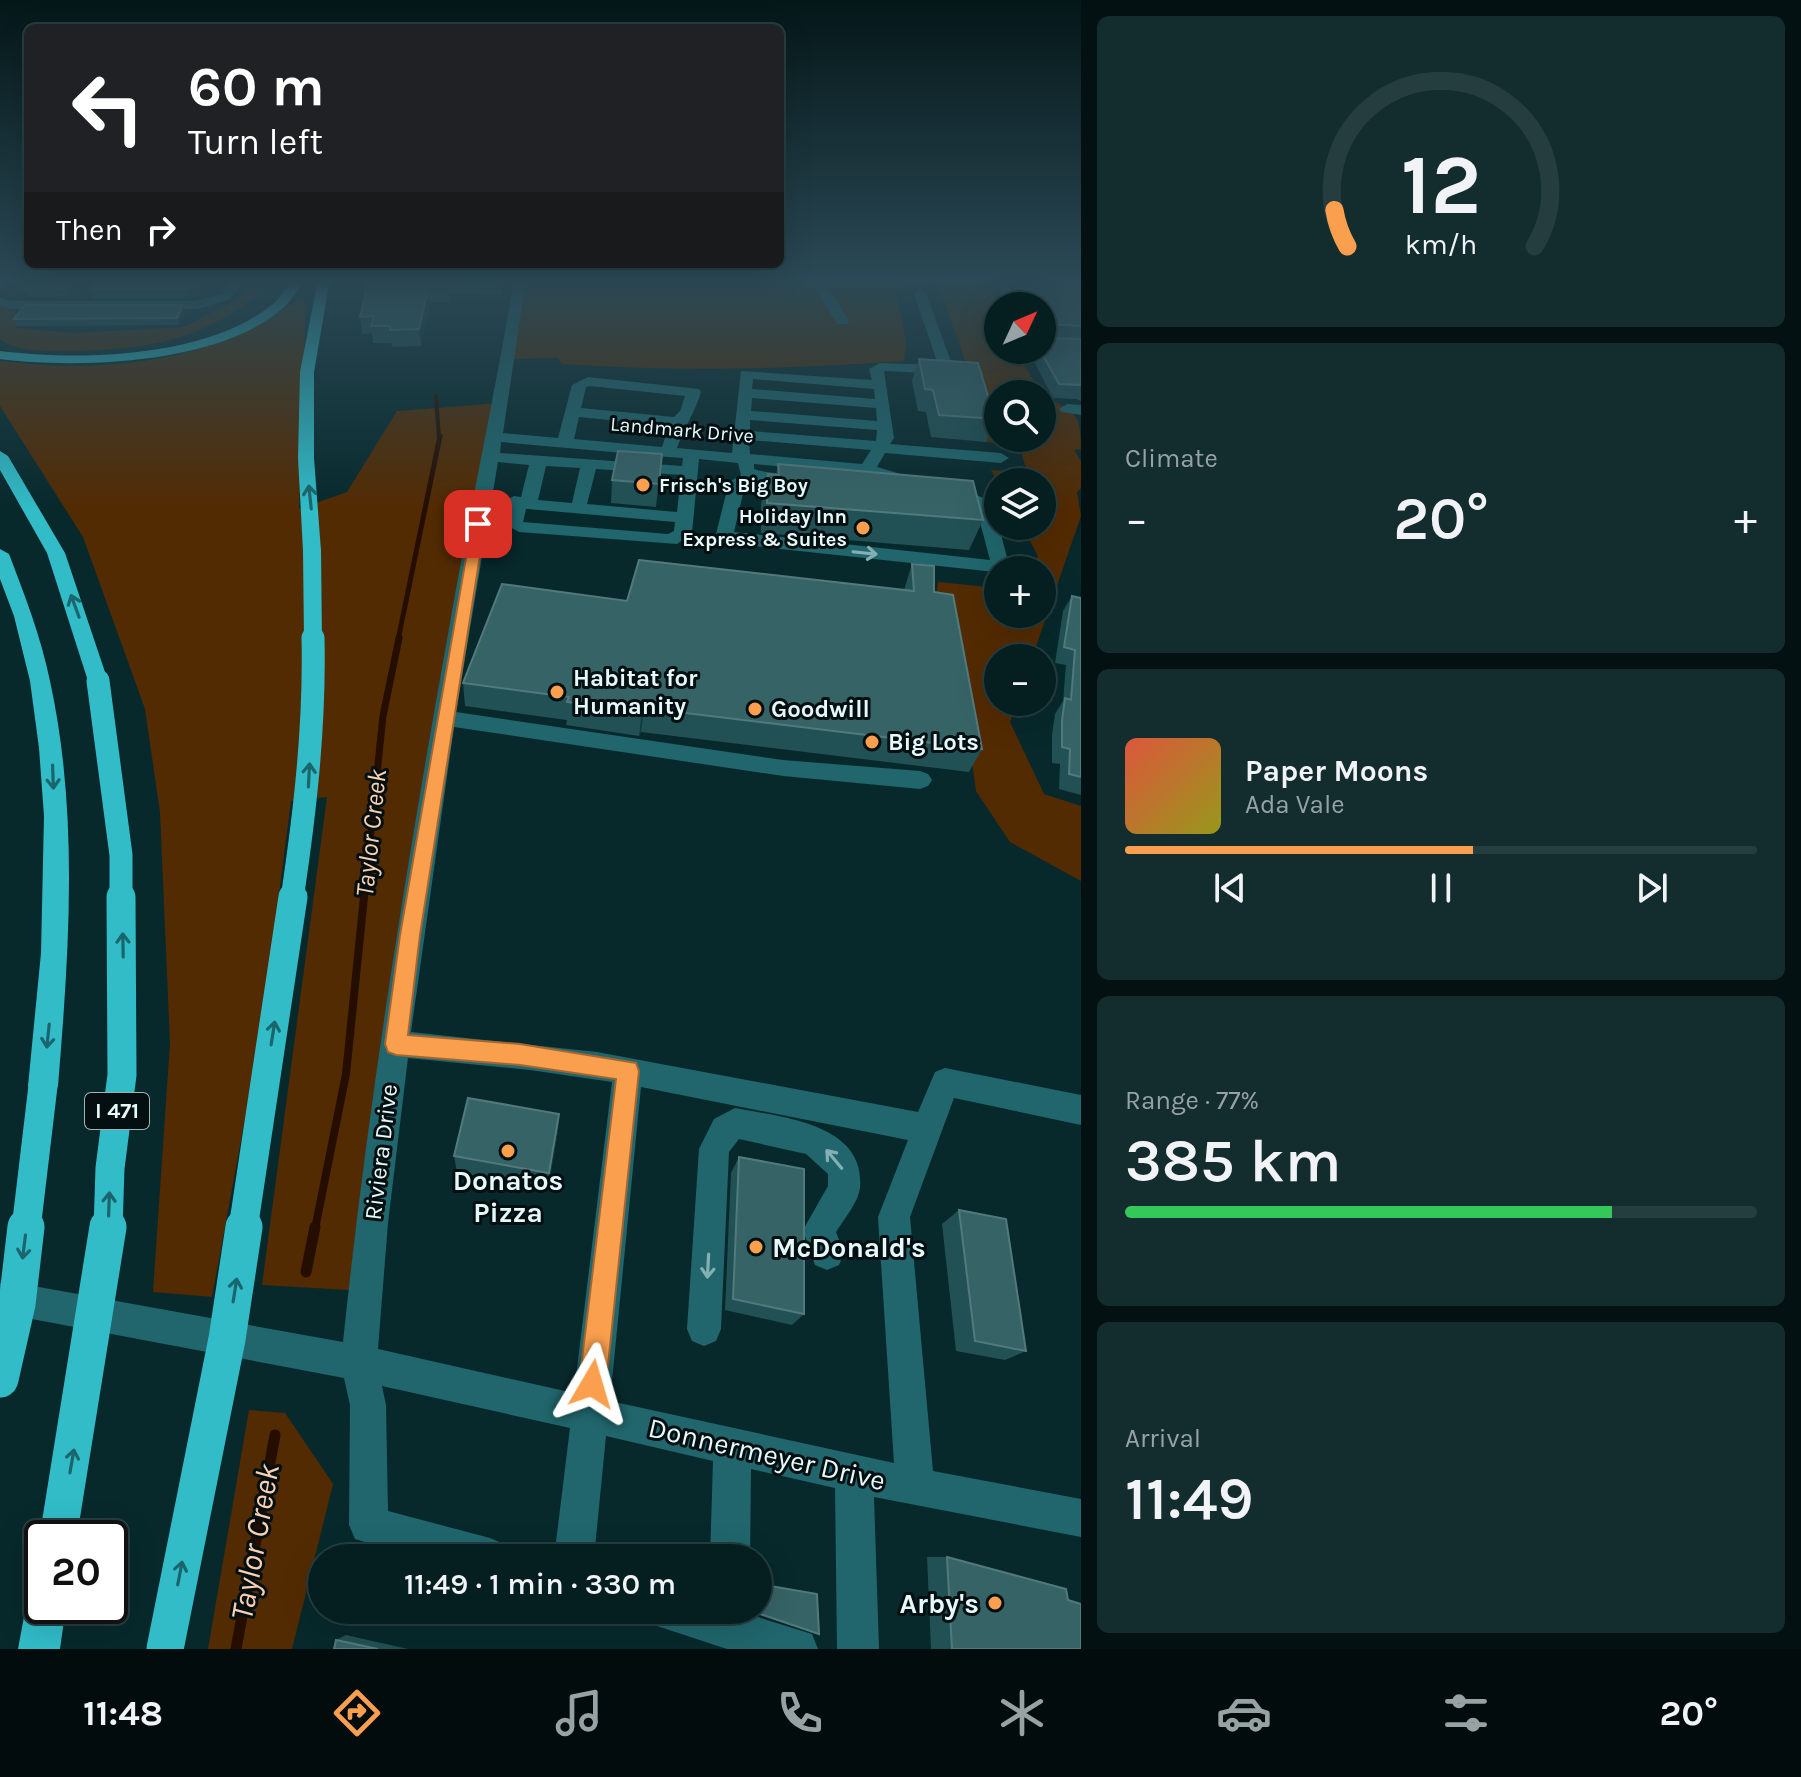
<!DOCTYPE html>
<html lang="en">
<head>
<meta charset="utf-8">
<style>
	body { margin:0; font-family:Karla,sans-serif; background:#132c2e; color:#f1f3f6; height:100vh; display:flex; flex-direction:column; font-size:30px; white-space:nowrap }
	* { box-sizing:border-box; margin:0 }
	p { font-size:26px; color:#97a2a5 }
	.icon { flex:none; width:44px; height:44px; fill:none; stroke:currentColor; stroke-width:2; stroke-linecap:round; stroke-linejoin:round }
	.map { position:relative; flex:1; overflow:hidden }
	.details { display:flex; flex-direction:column; gap:16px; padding:16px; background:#031112; width:720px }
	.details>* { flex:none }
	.hud { position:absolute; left:24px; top:24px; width:760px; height:244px; border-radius:12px; box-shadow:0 8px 32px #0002,0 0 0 2px #263d3f; background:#202124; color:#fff; overflow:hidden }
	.needle { width:52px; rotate:46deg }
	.controls { position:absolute; left:984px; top:292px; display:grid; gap:16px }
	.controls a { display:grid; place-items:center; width:72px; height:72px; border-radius:50%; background:#051f21; box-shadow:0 8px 32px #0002,0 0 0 2px #263d3f; font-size:40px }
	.speed { position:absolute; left:24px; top:1520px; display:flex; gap:16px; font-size:40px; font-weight:700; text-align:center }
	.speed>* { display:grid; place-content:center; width:104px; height:104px; border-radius:50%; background:#051f21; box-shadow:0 8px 32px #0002,0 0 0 2px #263d3f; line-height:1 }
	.speed .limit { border:4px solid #111; border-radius:12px; background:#fff; color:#111 }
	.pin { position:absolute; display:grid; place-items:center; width:68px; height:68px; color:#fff; margin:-34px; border-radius:16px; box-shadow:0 4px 12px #0006 }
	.me { position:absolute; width:88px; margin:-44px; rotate:7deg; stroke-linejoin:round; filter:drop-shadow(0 0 6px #0008) }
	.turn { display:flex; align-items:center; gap:28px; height:168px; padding:0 32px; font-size:36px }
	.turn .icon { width:104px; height:104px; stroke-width:2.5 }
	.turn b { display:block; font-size:56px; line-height:68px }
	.then { display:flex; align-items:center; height:76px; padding:0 32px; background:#0003; gap:16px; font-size:30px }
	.big { font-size:60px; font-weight:600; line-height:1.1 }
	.details .card { flex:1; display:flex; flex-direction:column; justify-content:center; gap:12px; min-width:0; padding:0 28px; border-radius:12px; background:#132c2e }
	.details .dial { align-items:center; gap:0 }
	.dial svg { height:208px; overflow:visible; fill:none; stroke:#263d3f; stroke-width:7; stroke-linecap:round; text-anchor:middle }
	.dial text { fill:#f1f3f6; stroke:none }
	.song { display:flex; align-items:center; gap:24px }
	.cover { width:96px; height:96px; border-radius:12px; background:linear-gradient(135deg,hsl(10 70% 55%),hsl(60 70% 35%)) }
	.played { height:8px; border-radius:4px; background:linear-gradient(90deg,#f99f4d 55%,#263d3f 55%) }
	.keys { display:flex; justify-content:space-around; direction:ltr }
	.heat { display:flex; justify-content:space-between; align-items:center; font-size:44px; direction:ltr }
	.charge { height:12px; border-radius:6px; background:linear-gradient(90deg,#34c759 77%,#263d3f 0) }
	.trip { position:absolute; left:308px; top:1544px; width:464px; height:80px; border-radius:40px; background:#051f21; box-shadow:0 8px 32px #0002,0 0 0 2px #263d3f; font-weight:600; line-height:80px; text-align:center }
	.tabs { display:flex; height:128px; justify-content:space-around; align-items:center; background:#020c0d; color:#97a2a5 }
	.tabs .icon { width:56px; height:56px }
	.tabs .selected { color:#f99f4d }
	.tabs b { font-size:36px; color:#f1f3f6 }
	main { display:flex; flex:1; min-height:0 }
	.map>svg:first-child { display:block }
</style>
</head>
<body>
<main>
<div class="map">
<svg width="1081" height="1649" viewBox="0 0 1081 1649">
	<rect width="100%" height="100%" fill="#07292c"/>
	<!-- green -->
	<path fill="#532b02" d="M252 279H273C266 290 252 299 241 307 188 345 129 350 65 351 46 351 16 352 0 339V305L12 308 20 318 16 328 73 333 184 327 239 299Z
		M520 279H927L939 286 995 285 1005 306H998V316H990L993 330 998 334V350H1015L1042 394H998V438H1042V394C1074 414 1081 409 1081 449L1074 450 1081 461V488L1077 492 1081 516 1032 658H998V702H1017L1010 722 1044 794 1081 806V881L1010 842 976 791 953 621 934 612 938 582 998 588V614H1042V570H1029L1038 556 1022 526H1042V482H998L991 470 1027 472 1019 445 986 442 970 375 939 286 895 288 906 341 904 361C790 369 675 372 562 364L558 358 508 359Z
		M298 299 306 302 299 509 347 492 397 411 501 403 366 1291 262 1285 327 797 291 801 262 1027 212 1297 153 1292 170 1043 160 812 145 709 83 537 0 406V361C101 374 215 363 298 299Z
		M249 1410 285 1413 333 1484 292 1649H208Z"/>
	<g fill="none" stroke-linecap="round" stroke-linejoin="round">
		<!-- stream-far4 -->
		<path stroke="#250e00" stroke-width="4" d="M436 396 439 438"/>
		<!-- stream-far3 -->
		<path stroke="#250e00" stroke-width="5" d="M398 640 440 436"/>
		<!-- stream-far2 -->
		<path stroke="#250e00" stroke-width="7" d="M364 899 383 716 399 638"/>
		<!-- stream-far1 -->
		<path stroke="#250e00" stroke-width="8" d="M315 1229 346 1074 364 897"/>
		<!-- stream -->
		<path stroke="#250e00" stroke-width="11" d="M306 1272 315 1227
			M236 1649 275 1435"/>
		<!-- minor -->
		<path fill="#20666c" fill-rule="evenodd" d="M235 279H247L229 300 197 309H12L0 306V298L12 301H196L221 294Z
			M514 279H526L503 433 558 438 572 385 588 377 699 389 701 392C695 412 684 428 677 448L732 453 741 371 872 380 869 369 880 363 938 365 914 293 920 289 926 293 954 370 947 374 884 371 894 438 890 444 1001 453 1009 458 1001 463 885 453 877 467 921 480 923 484 921 488 915 489 865 474 754 464V469C771 475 795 472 808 482 792 496 763 477 745 485L734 532 990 560 976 507 942 501 940 497C952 487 981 493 993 504L1008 561 1002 570 995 572 726 543 716 534 729 482 741 475 738 463 699 459 692 533 677 544 519 532 505 524 509 505 505 501 514 496 521 497 529 465 498 462 456 712 783 760 920 771 928 774 932 780 928 786 920 789 783 776 454 727 411 1032 597 1052 918 1112 935 1072 945 1068 1081 1095V1125L954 1098 910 1217 933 1471 1081 1499V1537L874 1497 879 1649H837L835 1488 751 1469 750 1558H710L713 1461 606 1436 594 1558H554L570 1428 382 1386 386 1405 388 1511 490 1538 504 1544 510 1558H418L355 1539 349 1525 350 1405 344 1378 0 1313V1283L6 1281 343 1342C368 1101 407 862 450 623 470 508 495 395 514 279ZM753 379 874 389 875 399 752 389ZM590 386 685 396 680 411 674 417 581 408 586 387ZM752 398 876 408 877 421 751 411ZM579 417 669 426 662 447 574 439ZM750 420 877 430 876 441 750 431ZM749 440 871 450 862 464 750 454ZM501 442 668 457 683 458 682 466 500 453ZM546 466 580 468 572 503 538 500ZM596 469 681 475 677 512 587 504ZM526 509H528L675 522 674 531 668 534 523 522ZM408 1058 530 1070 612 1082 574 1393 378 1349 388 1223ZM641 1087 908 1140 878 1217 894 1463 610 1401Z
			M810 279H822L849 321 847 324H837Z
			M994 279H1006L1020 306H1008Z
			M993 337 998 338V346L986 341Z
			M1067 404 1081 405V415L1062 412 1059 409Z
			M735 1108C780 1117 866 1123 860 1188 858 1203 844 1219 836 1232L844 1253 839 1265 827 1270 815 1265 803 1230 828 1186V1174L806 1154 739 1139 729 1152 721 1329 716 1341 704 1346 692 1341 687 1329 699 1149 714 1119Z
			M645 1610H735L812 1634 818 1649H727L651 1624Z"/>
		<!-- highway -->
		<path fill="#31bcc8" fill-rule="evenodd" d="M293 279H305C298 288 292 301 283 308 220 364 79 369 0 359V351C80 361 209 358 274 303 281 297 287 286 293 279Z
			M318 279H330L314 372V458L321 551 312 556 303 551 298 458 300 372Z
			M0 451 8 456 65 553 108 681 105 686H91L88 681 47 553 0 470Z
			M0 549 9 554C25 596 41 637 50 681 79 814 69 952 58 1086L53 1096 43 1100 33 1096 28 1086 41 953 44 816 39 748 30 681 14 616 0 579Z
			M42 1587V1606H66L60 1649H18L26 1606 32 1592Z"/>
		<!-- highway-bridge-far3 -->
		<path stroke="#31bcc8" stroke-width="18" d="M312 551 313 640"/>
		<!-- highway-bridge-far2 -->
		<path stroke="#31bcc8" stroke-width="23" d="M98 681 121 855V899
			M292 899C305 812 315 726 313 638"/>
		<!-- highway-bridge-far1 -->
		<path stroke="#31bcc8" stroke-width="29" d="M26 1229 43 1086
			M108 1229 110 1168 122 1075 121 897
			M243 1229 293 897"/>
		<!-- highway-bridge -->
		<path stroke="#31bcc8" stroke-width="37" d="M0 1379 17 1304 26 1227
			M58 1538 108 1227
			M165 1649 227 1339 244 1227"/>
	</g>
	<!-- wall -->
	<path fill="#215154" d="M89 279 73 298 28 297 24 288Z
		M97 279H208L199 296 191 298H93L90 289Z
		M369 279H501L502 295 449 293 450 302H430L421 346 392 347 391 343H373L372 333 362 334 360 317Z
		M962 279H992L991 280Z
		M1009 279H1081V339L1046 337 1047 338 1081 339V401L1077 399 1053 398 1028 350H1042V306H1022Z
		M183 305 185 312 179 325 17 326 14 319Z
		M919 359 995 419 986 442 931 437 926 412 918 411 912 381Z
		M662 454 656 507 611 503 612 480Z
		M778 464 983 520 969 550 761 533V504L768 474 776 475Z
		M912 564 934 592 982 749 969 772 641 732 639 736 566 725 567 720 465 706 463 683 627 601 904 590Z
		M1072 596 1081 598V795L1059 789 1060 764 1052 763V735L1055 714 1063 701 1066 665 1055 663 1063 611Z
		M559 1114 558 1131 548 1189 457 1172 454 1156Z
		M739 1157 804 1314 792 1325 725 1310 731 1173Z
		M959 1210 1026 1351 1005 1360 956 1351 942 1224Z
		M927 1557H947L1068 1600 1081 1649H931Z
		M758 1584H759L819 1634 756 1613V1610H758Z
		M346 1635 408 1649H334L336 1640Z"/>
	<!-- shaded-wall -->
	<path fill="#0e393d" d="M78 279H89L73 298 69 289Z
		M201 279H208L199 296 191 298 188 289Z
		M429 286 430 302 421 346 419 329Z
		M183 305 185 312 179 325 177 318Z
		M644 708 641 732 639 736 642 712Z
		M559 1114 558 1131 548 1189 549 1173Z"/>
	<!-- building -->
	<path fill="#366366" stroke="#527a7d" stroke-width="2" d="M33 279H78L69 289 24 288Z
		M97 279H201L196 287 188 289H90Z
		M369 279H448L449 286H429L419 329 390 330V326H371L374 316 360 317Z
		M1019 279H1081V326L1047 324 1044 335 1047 338 1081 339V385L1059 384 1040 350H1042V306H1032Z
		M25 305H183L177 318 14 319Z
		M919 359 978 363 995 419 939 415 933 390 925 389Z
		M618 451 662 454 659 484 612 480Z
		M778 464 973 481 983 520 767 503 768 474 779 475Z
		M639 560 914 591 912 564 934 566V592L953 595 982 749 644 708 642 712 567 702 569 697 463 683 502 584 627 601Z
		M1072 596 1081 598V777L1069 774 1070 749 1062 747V720L1065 698 1071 700 1075 650 1064 647Z
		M468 1098 559 1114 549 1173 454 1156Z
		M739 1157 804 1169V1314L733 1299Z
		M959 1210 1006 1219 1026 1351 975 1341Z
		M947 1557 1066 1589 1068 1600 1081 1604V1649H952Z
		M759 1584 817 1594 819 1634 760 1614Z
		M336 1640 378 1649H334Z"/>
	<!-- one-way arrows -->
	<defs><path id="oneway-shaft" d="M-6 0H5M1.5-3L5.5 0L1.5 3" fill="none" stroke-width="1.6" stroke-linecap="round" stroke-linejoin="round" transform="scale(2)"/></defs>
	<g stroke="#1a666c">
		<use href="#oneway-shaft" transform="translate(310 497) rotate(-96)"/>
		<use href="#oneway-shaft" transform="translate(75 606) rotate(-110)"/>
		<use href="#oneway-shaft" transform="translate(309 775) rotate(-87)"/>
		<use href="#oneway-shaft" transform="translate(53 777) rotate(88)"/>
		<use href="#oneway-shaft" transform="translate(123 945) rotate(-91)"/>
		<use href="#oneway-shaft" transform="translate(273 1033) rotate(-81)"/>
		<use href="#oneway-shaft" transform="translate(48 1036) rotate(96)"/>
		<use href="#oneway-shaft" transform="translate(109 1204) rotate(-88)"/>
		<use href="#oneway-shaft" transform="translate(24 1247) rotate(97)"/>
		<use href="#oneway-shaft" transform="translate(235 1290) rotate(-81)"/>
		<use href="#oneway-shaft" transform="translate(72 1461) rotate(-80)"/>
		<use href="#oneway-shaft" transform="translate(180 1573) rotate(-79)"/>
	</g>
	<g stroke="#83b0b3">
		<use href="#oneway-shaft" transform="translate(865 553) rotate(6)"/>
		<use href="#oneway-shaft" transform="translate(834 1159) rotate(-130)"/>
		<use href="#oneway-shaft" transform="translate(708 1266) rotate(93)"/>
	</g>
	<!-- sky -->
	<linearGradient id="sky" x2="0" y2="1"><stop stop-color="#041718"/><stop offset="0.55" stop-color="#2b4956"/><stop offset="1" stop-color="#2b4956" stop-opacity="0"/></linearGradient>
	<rect width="1081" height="510" fill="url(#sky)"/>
	<!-- route -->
	<path fill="#f99f4d" stroke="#a26732" stroke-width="2" d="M478 520 485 524 420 935 408 1035 520 1044 636 1063 639 1071 606 1384 602 1393 592 1397 583 1393 579 1384 616 1079 520 1065 396 1055 388 1052 385 1044 400 935 472 524Z"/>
	<!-- markers -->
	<g fill="#f99f4d" stroke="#040f11" stroke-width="3">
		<circle cx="643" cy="485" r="8"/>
		<circle cx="863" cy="528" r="8"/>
		<circle cx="557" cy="692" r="8"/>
		<circle cx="755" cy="709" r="8"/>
		<circle cx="872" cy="742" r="8"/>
		<circle cx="508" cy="1151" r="8"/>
		<circle cx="756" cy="1247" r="8"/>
		<circle cx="995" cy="1603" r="8"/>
	</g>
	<g text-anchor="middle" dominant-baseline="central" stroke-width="6" stroke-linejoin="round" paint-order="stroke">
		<!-- far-street labels -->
		<g font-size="20" fill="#e6f9fa" stroke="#040f11">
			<text transform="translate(682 430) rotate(5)">Landmark Drive</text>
		</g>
		<!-- far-poi labels -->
		<g font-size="20" font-weight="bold" fill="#e6f9fa" stroke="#040f11" text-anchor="start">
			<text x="659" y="485">Frisch's Big Boy</text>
			<text x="847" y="516" text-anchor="end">Holiday Inn<tspan x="847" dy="23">Express &amp; Suites</tspan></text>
		</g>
		<!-- shield labels -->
		<rect fill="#040f11" stroke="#a2b3b4" stroke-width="2" x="85" y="1093" width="64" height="36" rx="6"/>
		<g font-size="22" font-weight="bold" fill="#e6f9fa">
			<text x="117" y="1111">I 471</text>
		</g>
		<!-- poi labels -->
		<g font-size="24" font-weight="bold" fill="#e6f9fa" stroke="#040f11" text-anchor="start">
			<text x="573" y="678">Habitat for<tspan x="573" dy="28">Humanity</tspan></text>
			<text x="771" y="709">Goodwill</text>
			<text x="888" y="742">Big Lots</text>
		</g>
		<!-- street labels -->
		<g font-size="24" fill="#e6f9fa" stroke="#040f11">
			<text transform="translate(381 1152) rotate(-83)">Riviera Drive</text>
		</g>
		<!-- water labels -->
		<g font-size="26" font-style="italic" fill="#fad1b0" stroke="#040f11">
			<text transform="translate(371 833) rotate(-84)">Taylor Creek</text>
		</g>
		<!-- near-poi labels -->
		<g font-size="28" font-weight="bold" fill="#e6f9fa" stroke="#040f11">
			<text x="508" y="1180">Donatos<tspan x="508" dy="32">Pizza</tspan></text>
			<text x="772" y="1247" text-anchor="start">McDonald's</text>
			<text x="979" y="1603" text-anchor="end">Arby's</text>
		</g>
		<!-- near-street labels -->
		<g font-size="28" fill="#e6f9fa" stroke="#040f11">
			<text transform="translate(767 1454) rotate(13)">Donnermeyer Drive</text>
		</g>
		<!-- near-water labels -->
		<g font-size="32" font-style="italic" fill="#fad1b0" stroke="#040f11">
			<text transform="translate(255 1542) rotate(-80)">Taylor Creek</text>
		</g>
	</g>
</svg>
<div class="controls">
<a><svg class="needle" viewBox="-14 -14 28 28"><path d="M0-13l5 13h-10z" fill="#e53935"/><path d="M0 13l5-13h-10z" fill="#97a2a5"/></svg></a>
<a><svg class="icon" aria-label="search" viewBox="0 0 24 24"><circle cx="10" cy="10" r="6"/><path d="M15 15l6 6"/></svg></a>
<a><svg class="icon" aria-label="layers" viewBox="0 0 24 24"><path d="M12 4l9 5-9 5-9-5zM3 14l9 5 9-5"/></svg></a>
<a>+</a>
<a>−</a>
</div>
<div class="speed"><div class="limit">20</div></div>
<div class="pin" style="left:478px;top:524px;background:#d93025"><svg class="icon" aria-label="arrive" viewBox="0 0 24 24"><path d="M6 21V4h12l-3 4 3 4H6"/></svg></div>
<svg class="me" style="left:592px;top:1384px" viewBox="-20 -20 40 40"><path d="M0-17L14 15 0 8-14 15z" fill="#f99f4d" stroke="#fff" stroke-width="4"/></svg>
<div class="trip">11:49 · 1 min · 330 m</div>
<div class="hud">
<div class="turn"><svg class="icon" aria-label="left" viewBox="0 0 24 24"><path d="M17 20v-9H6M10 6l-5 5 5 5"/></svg><div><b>60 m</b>Turn left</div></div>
<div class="then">Then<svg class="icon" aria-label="right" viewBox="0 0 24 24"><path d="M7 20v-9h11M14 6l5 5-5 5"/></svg></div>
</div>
</div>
<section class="details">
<div class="card dial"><svg viewBox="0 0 100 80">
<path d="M14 69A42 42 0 1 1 86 69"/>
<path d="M14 69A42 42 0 0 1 9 55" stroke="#f99f4d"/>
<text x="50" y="56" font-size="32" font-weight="700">12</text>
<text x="50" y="72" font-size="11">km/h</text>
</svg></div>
<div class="card"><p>Climate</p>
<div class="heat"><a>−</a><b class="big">20°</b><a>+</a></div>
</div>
<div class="card">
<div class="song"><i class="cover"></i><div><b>Paper Moons</b><p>Ada Vale</p></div></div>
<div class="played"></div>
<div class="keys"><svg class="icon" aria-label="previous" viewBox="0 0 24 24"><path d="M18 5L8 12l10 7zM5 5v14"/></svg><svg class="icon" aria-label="pause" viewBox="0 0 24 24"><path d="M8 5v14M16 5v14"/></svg><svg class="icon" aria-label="next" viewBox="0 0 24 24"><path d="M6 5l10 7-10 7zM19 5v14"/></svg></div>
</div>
<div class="card"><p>Range · 77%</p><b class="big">385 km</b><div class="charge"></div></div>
<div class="card"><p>Arrival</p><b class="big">11:49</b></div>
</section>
</main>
<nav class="tabs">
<b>11:48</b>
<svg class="icon selected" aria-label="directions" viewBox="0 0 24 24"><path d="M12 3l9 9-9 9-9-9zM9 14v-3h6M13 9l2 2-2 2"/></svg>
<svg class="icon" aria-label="music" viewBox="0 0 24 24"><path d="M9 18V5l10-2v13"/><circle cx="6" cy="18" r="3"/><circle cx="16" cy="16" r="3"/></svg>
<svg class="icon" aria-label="phone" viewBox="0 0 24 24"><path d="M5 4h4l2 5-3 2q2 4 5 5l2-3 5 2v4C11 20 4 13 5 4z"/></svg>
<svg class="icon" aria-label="climate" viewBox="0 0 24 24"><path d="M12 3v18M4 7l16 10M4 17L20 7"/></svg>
<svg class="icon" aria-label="car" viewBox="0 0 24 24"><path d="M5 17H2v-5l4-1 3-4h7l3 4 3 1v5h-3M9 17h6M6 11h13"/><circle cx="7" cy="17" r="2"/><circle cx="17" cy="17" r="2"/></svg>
<svg class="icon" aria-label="filters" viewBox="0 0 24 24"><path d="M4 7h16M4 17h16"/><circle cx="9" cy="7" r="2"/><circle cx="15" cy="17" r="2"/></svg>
<b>20°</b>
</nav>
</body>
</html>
